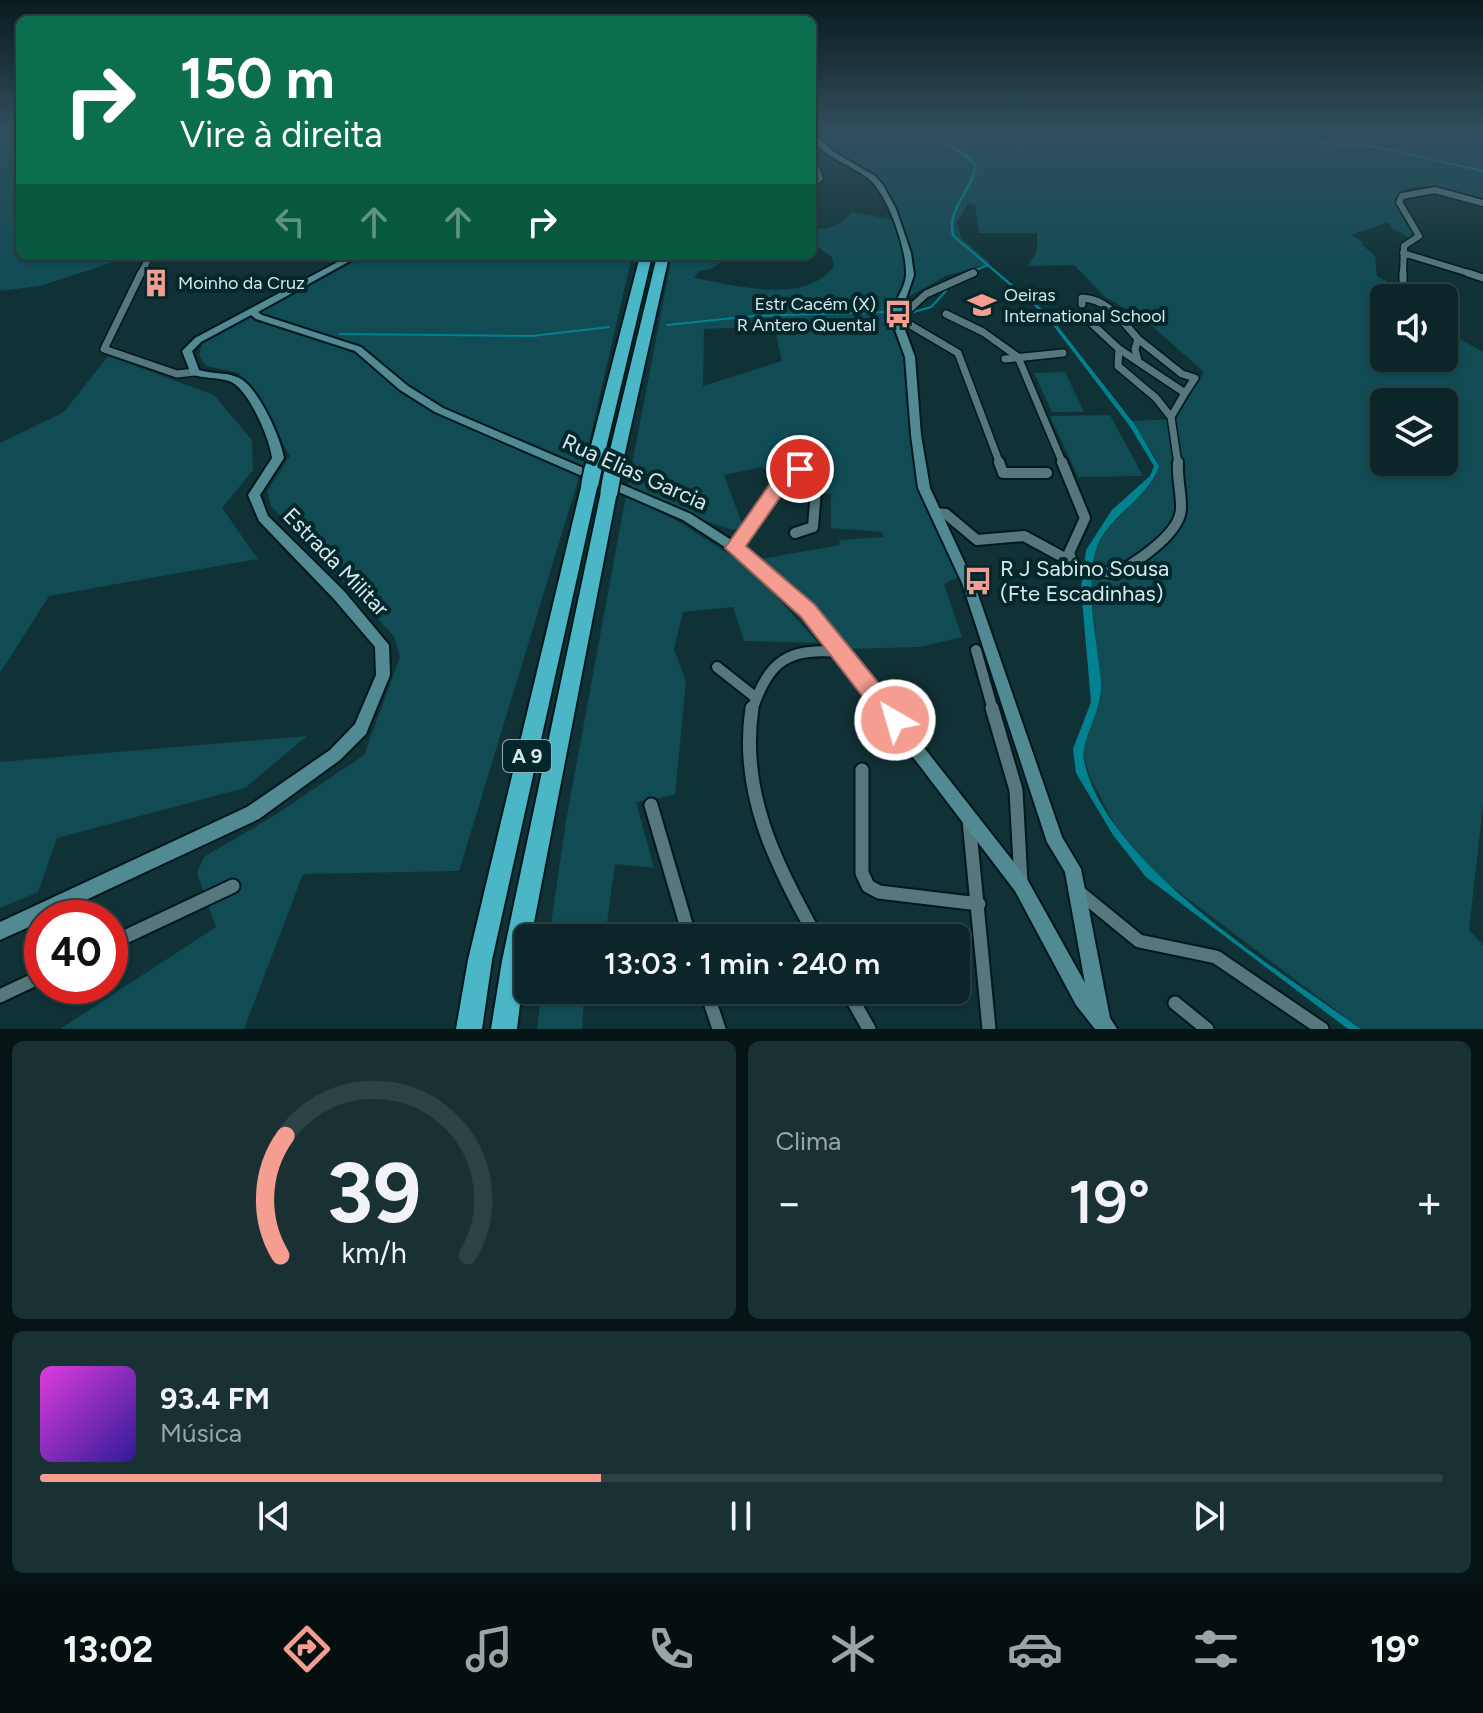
<!DOCTYPE html>
<html lang="pt">
<head>
<meta charset="utf-8">
<style>
	body { margin:0; font-family:Figtree,sans-serif; background:#1a3134; color:#f1f3f6; height:100vh; display:flex; flex-direction:column; font-size:30px; white-space:nowrap }
	* { box-sizing:border-box; margin:0 }
	p { font-size:26px; color:#9aa5a8 }
	.icon { flex:none; width:44px; height:44px; fill:none; stroke:currentColor; stroke-width:2; stroke-linecap:round; stroke-linejoin:round }
	.map { position:relative; height:1029px; overflow:hidden }
	.drawer { display:flex; flex-direction:column; gap:12px; padding:12px; background:#071416; flex:1 }
	.drawer>* { flex:none }
	.banner { position:absolute; left:16px; top:16px; width:800px; height:244px; border-radius:12px; box-shadow:0 2px 6px #0004,0 0 0 2px #2c4245; background:#0b6e4f; color:#fff; overflow:hidden }
	.tools { position:absolute; left:1370px; top:284px; display:grid; gap:16px }
	.tools a { display:grid; place-items:center; width:88px; height:88px; border-radius:12px; background:#0c2528; box-shadow:0 2px 6px #0004,0 0 0 2px #2c4245; font-size:40px }
	.speed { position:absolute; left:24px; top:900px; display:flex; gap:16px; font-size:40px; font-weight:700; text-align:center }
	.speed>* { display:grid; place-content:center; width:104px; height:104px; border-radius:50%; background:#0c2528; box-shadow:0 2px 6px #0004,0 0 0 2px #2c4245; line-height:1 }
	.speed .limit { border:12px solid #d22; background:#fff; color:#111 }
	.pin { position:absolute; display:grid; place-items:center; width:68px; height:68px; color:#fff; margin:-34px; border:4px solid #fff; border-radius:50%; box-shadow:0 2px 8px #0007 }
	.me { position:absolute; width:88px; margin:-44px; rotate:322deg; stroke-linejoin:round; filter:drop-shadow(0 0 6px #0008) }
	.turn { display:flex; align-items:center; gap:28px; height:168px; padding:0 32px; font-size:36px }
	.turn .icon { width:104px; height:104px; stroke-width:2.5 }
	.turn b { display:block; font-size:56px; line-height:68px }
	.lanes { display:flex; align-items:center; height:76px; padding:0 32px; background:#0003; justify-content:center; gap:40px; direction:ltr }
	.lanes .off { opacity:.35 }
	.big { font-size:60px; font-weight:600; line-height:1.1 }
	.drawer .tile { flex:1; display:flex; flex-direction:column; justify-content:center; gap:12px; min-width:0; padding:0 28px; border-radius:12px; background:#1a3134 }
	.drawer .dial { align-items:center; gap:0 }
	.dial svg { height:208px; overflow:visible; fill:none; stroke:#2c4245; stroke-width:7; stroke-linecap:round; text-anchor:middle }
	.dial text { fill:#f1f3f6; stroke:none }
	.song { display:flex; align-items:center; gap:24px }
	.cover { width:96px; height:96px; border-radius:12px; background:linear-gradient(135deg,hsl(300 70% 55%),hsl(250 70% 35%)) }
	.played { height:8px; border-radius:4px; background:linear-gradient(90deg,#f59d90 40%,#2c4245 40%) }
	.keys { display:flex; justify-content:space-around; direction:ltr }
	.heat { display:flex; justify-content:space-between; align-items:center; font-size:44px; direction:ltr }
	.drawer .tiles { flex:1; display:grid; gap:12px; grid-template-columns:1fr 1fr }
	.tile:last-child { grid-column:span 2 }
	.trip { position:absolute; left:514px; top:924px; width:456px; height:80px; border-radius:12px; background:#0c2528; box-shadow:0 2px 6px #0004,0 0 0 2px #2c4245; font-weight:600; line-height:80px; text-align:center }
	.tabs { display:flex; height:128px; justify-content:space-around; align-items:center; background:#050f10; color:#9aa5a8 }
	.tabs .icon { width:56px; height:56px }
	.tabs .on { color:#f59d90 }
	.tabs b { font-size:36px; color:#f1f3f6 }
	.map>svg:first-child { display:block }
</style>
</head>
<body>
<div class="map">
<svg width="1483" height="1029" viewBox="0 0 1483 1029">
	<rect width="100%" height="100%" fill="#103136"/>
	<!-- green -->
	<path fill="#114c54" fill-rule="evenodd" d="M0 130H20V256H132L40 286 0 291Z
		M812 130H1483V200C1461 194 1407 172 1394 201L1412 229 1411 238 1394 230 1388 222 1351 235 1363 242 1361 244 1375 256 1377 276 1393 285 1397 293H1371L1384 302V358H1444V330L1483 352V805L1469 930 1483 945V1029H1361L1151 871 1121 836 1090 777 1082 748 1101 698 1091 589 1095 551 1107 529 1155 478 1157 460 1131 421 1176 419 1204 372 1145 320 1105 297 1074 265 1028 266 1037 251V233H979L975 205 968 204 957 222 961 238 990 263 946 276 899 302 896 308 908 348 924 488 965 574 944 584 962 637 920 647 845 649 802 592 760 559 840 545 839 540 884 537 881 532 831 528V494L822 493 821 472 813 464 772 472 762 467 724 475 743 526 733 530 705 521 628 485 672 256H729L711 269 699 271 694 278C735 285 805 306 834 266L832 257 812 243V229C832 229 840 226 852 212L895 220C884 184 877 184 846 164 834 156 823 144 812 134ZM774 326 782 361 703 386 704 329ZM1384 402H1444V462H1384Z
		M365 256H632L587 451 459 871 303 874 244 1029H60L216 927 197 873 204 857 275 815 364 755 400 657 394 636 271 506 267 491 290 456 239 373 206 366 199 355 202 344Z
		M108 356 214 395 252 440 253 470 222 508 258 559 49 596 0 673V443L64 412Z
		M1065 372 1084 412H1052L1034 373Z
		M1110 415 1143 476 1078 477 1050 416Z
		M626 495 681 523 752 569 818 643 744 641 733 607 683 612 674 649 686 681 675 795 636 802 654 868 615 864 605 937 549 938 566 821Z
		M307 736 245 788 57 838 38 892 0 908V762Z
		M542 990H584L582 1029H537Z"/>
	<!-- water -->
	<path fill="#028290" d="M927 130 969 155 977 165C975 191 947 208 955 236L1049 315 1135 425 1159 466C1148 500 1104 517 1095 553 1085 594 1098 643 1101 685 1102 712 1080 740 1084 760 1104 863 1279 970 1361 1029H1348L1146 877 1113 835 1076 773 1073 749 1091 702 1081 588 1086 550 1112 510 1150 476 1154 466 1129 425 1046 316 952 236C945 208 971 191 974 165Z"/>
	<g fill="none" stroke-linecap="round" stroke-linejoin="round">
		<!-- stream -->
		<path stroke="#028290" stroke-width="2" d="M1157 130 1376 147 1483 171
			M951 280 988 265
			M910 313 931 307 946 291
			M667 325 753 316 885 312
			M340 334 532 336 609 327"/>
		<defs>
			<path id="street-far3" d="M812 158 820 178 812 184
				M1403 253 1475 275
				M140 275 150 256
				M968 275 974 273
				M1403 275 1404 246 1419 236 1399 202 1402 196 1435 190 1483 203"/>
			<path id="street-far2" d="M141 273 104 349 177 374 195 372
				M1468 273 1483 278
				M1403 287V273
				M1082 304V298C1108 299 1122 321 1138 339L1135 349 1138 361
				M946 314 983 332 1018 357 1063 464
				M907 323 904 314 926 294 973 273
				M1091 323 1119 349 1185 393 1171 417
				M897 324 907 323 958 353 1000 464
				M1138 339 1182 374 1195 378 1185 393
				M1119 349 1118 366 1156 398 1171 417 1178 464
				M1005 359 1063 353"/>
			<path id="street-far1" d="M999 462 1003 473H1047
				M1062 462 1085 518 1069 553 1072 561
				M936 513 946 514 977 540 1024 536 1072 562
				M735 548 787 474 808 469 817 477 813 527 795 533
				M1096 570 1116 574C1136 562 1182 533 1181 507 1181 491 1177 478 1178 462
				M976 650 993 710
				M717 667 755 697
				M752 710C770 659 788 648 841 652"/>
			<path id="street" d="M752 708C739 792 776 866 817 938
				M992 708 1016 790 1021 882
				M862 770V873L868 886 879 892 979 904
				M651 805 690 938
				M969 821 989 1029
				M1079 892 1139 941 1216 957 1322 1029
				M110 944 233 886
				M706 990 719 1029
				M847 990 869 1029
				M0 996 42 976
				M1175 1003 1207 1029"/>
			<path id="secondary" d="M812 132 834 152 875 176 883 185 896 209 911 253 914 275 900 316 915 357 921 435 930 488 974 583 1062 837 1081 869 1110 1018 1117 1029H1095L1076 1005 1015 891 836 656 784 596 731 551 683 520 435 412 400 390 355 351 256 319 251 315 201 342 192 351 199 370C211 374 225 372 237 377 257 384 281 438 284 458L260 495 268 516 344 591 389 645 390 675 368 729 366 734 340 760 259 819 47 918H42V921L0 940V922L247 807 330 750 355 724 376 675 375 647 334 599 259 521 248 495 272 458C270 439 248 387 229 381 217 377 204 379 191 374L182 351 195 338 349 256H359L258 312 262 315 361 347 408 386 443 408 691 514 739 545 794 588 846 648 1027 879 1085 983 1065 872 1047 842 962 583 918 488 911 435 905 357 890 316C893 302 905 290 906 275 907 250 888 194 868 178 849 164 826 158 812 139Z"/>
			<path id="highway" d="M640 256H652L601 469 593 474 585 469Z
				M657 256H669L620 475 612 480 604 475Z
				M590 478 598 483 492 960 482 1029H456L468 960 582 483Z
				M609 486 617 492 531 938H528L517 1029H491L502 961 601 492Z"/>
		</defs>
		<!-- street-far3 casing -->
		<use href="#street-far3" stroke="#01181c" stroke-width="9"/>
		<!-- street-far2 casing -->
		<use href="#street-far2" stroke="#01181c" stroke-width="10"/>
		<!-- street-far1 casing -->
		<use href="#street-far1" stroke="#01181c" stroke-width="14"/>
		<!-- street casing -->
		<use href="#street" stroke="#01181c" stroke-width="17"/>
		<!-- secondary casing -->
		<use href="#secondary" stroke="#01181c" stroke-width="4"/>
		<!-- highway casing -->
		<use href="#highway" stroke="#01181c" stroke-width="4"/>
		<!-- street-far3 -->
		<use href="#street-far3" stroke="#55777d" stroke-width="6"/>
		<!-- street-far2 -->
		<use href="#street-far2" stroke="#55777d" stroke-width="7"/>
		<!-- street-far1 -->
		<use href="#street-far1" stroke="#55777d" stroke-width="10"/>
		<!-- street -->
		<use href="#street" stroke="#55777d" stroke-width="13"/>
		<!-- secondary -->
		<use href="#secondary" fill="#528a93" fill-rule="evenodd"/>
		<!-- highway -->
		<use href="#highway" fill="#4ab6c6" fill-rule="evenodd"/>
		<defs>
			<path id="highway-bridge" d="M590 483 593 469
				M609 492 612 475"/>
		</defs>
		<!-- highway-bridge casing -->
		<use href="#highway-bridge" stroke="#01181c" stroke-width="21" stroke-linecap="butt"/>
		<!-- highway-bridge -->
		<use href="#highway-bridge" stroke="#4ab6c6" stroke-width="17"/>
	</g>
	<!-- sky -->
	<linearGradient id="sky" x2="0" y2="1"><stop stop-color="#091b1e"/><stop offset="0.47" stop-color="#314e5d"/><stop offset="1" stop-color="#314e5d" stop-opacity="0"/></linearGradient>
	<rect width="1483" height="274" fill="url(#sky)"/>
	<!-- route -->
	<path fill="#f59d90" stroke="#9f665e" stroke-width="2" d="M800 463 808 469 790 483 746 546 815 605 903 713 906 720 903 728 895 731 887 728 801 617 725 548 777 474Z"/>
	<!-- icons -->
	<defs>
		<symbol id="building-bare" viewBox="-9 -9 18 18"><path d="M-4-6H4V6H1V3H-1V6H-4ZM-2.5-4.3h1.7v1.8h-1.7ZM.8-4.3h1.7v1.8H.8ZM-2.5-1h1.7V.8h-1.7ZM.8-1h1.7V.8H.8Z" fill="#f59d90" stroke="#04272c" stroke-width="2.5" paint-order="stroke"/></symbol>
		<symbol id="school-bare" viewBox="-9 -9 18 18"><path d="M0-5L7-2L0 1L-7-2ZM-4 1L0 2.5L4 1V4Q0 6-4 4Z" fill="#f59d90" stroke="#04272c" stroke-width="2.5" paint-order="stroke"/></symbol>
		<symbol id="bus-bare" viewBox="-9 -9 18 18"><path d="M-5-6H5V4H4V6H2V4H-2V6H-4V4H-5ZM-3.5-4V0h7V-4ZM-3.5 1.2v1.5H-2V1.2ZM2 1.2v1.5H3.5V1.2Z" fill="#f59d90" stroke="#04272c" stroke-width="2.5" paint-order="stroke"/></symbol>
	</defs>
	<g fill-rule="evenodd">
		<use href="#building-bare" x="136" y="263" width="40" height="40"/>
		<use href="#school-bare" x="962" y="285" width="40" height="40"/>
		<use href="#bus-bare" x="878" y="294" width="40" height="40"/>
		<use href="#bus-bare" x="958" y="561" width="40" height="40"/>
	</g>
	<g text-anchor="middle" dominant-baseline="central" stroke-width="8" stroke-linejoin="round" paint-order="stroke">
		<!-- far-poi labels -->
		<g font-size="18" fill="#d6e8eb" stroke="#04272c" text-anchor="start">
			<text x="178" y="283">Moinho da Cruz</text>
			<text x="1004" y="295">Oeiras<tspan x="1004" dy="21">International School</tspan></text>
			<text x="876" y="304" text-anchor="end">Estr Cacém (X)<tspan x="876" dy="21">R Antero Quental</tspan></text>
		</g>
		<!-- shield labels -->
		<rect fill="#04272c" stroke="#97aeb2" stroke-width="2" x="503" y="740" width="48" height="32" rx="6"/>
		<g font-size="20" font-weight="bold" fill="#d6e8eb">
			<text x="527" y="756">A 9</text>
		</g>
		<!-- street labels -->
		<g font-size="22" fill="#d6e8eb" stroke="#04272c">
			<text transform="translate(635 472) rotate(24)">Rua Elias Garcia</text>
			<text transform="translate(336 562) rotate(46)">Estrada Militar</text>
		</g>
		<!-- poi labels -->
		<g font-size="22" fill="#d6e8eb" stroke="#04272c" text-anchor="start">
			<text x="1000" y="568">R J Sabino Sousa<tspan x="1000" dy="25">(Fte Escadinhas)</tspan></text>
		</g>
	</g>
</svg>
<div class="tools">
<a><svg class="icon" aria-label="sound" viewBox="0 0 24 24"><path d="M4 9h4l5-4v14l-5-4H4zM17 9q2 3 0 6"/></svg></a>
<a><svg class="icon" aria-label="layers" viewBox="0 0 24 24"><path d="M12 4l9 5-9 5-9-5zM3 14l9 5 9-5"/></svg></a>
</div>
<div class="speed"><div class="limit">40</div></div>
<div class="pin" style="left:800px;top:469px;background:#d93025"><svg class="icon" aria-label="arrive" viewBox="0 0 24 24"><path d="M6 21V4h12l-3 4 3 4H6"/></svg></div>
<svg class="me" style="left:895px;top:720px" viewBox="-20 -20 40 40"><circle r="17" fill="#f59d90" stroke="#fff" stroke-width="3"/><path d="M0-11L8 9 0 5-8 9z" fill="#fff"/></svg>
<div class="trip">13:03 · 1 min · 240 m</div>
<div class="banner">
<div class="turn"><svg class="icon" aria-label="right" viewBox="0 0 24 24"><path d="M7 20v-9h11M14 6l5 5-5 5"/></svg><div><b>150 m</b>Vire à direita</div></div>
<div class="lanes"><svg class="icon off" aria-label="left" viewBox="0 0 24 24"><path d="M17 20v-9H6M10 6l-5 5 5 5"/></svg><svg class="icon off" aria-label="ahead" viewBox="0 0 24 24"><path d="M12 20V5M6 11l6-6 6 6"/></svg><svg class="icon off" aria-label="ahead" viewBox="0 0 24 24"><path d="M12 20V5M6 11l6-6 6 6"/></svg><svg class="icon" aria-label="right" viewBox="0 0 24 24"><path d="M7 20v-9h11M14 6l5 5-5 5"/></svg></div>
</div>
</div>
<section class="drawer">
<div class="tiles">
<div class="tile dial"><svg viewBox="0 0 100 80">
<path d="M14 69A42 42 0 1 1 86 69"/>
<path d="M14 69A42 42 0 0 1 16 23" stroke="#f59d90"/>
<text x="50" y="56" font-size="32" font-weight="700">39</text>
<text x="50" y="72" font-size="11">km/h</text>
</svg></div>
<div class="tile"><p>Clima</p>
<div class="heat"><a>−</a><b class="big">19°</b><a>+</a></div>
</div>
<div class="tile">
<div class="song"><i class="cover"></i><div><b>93.4 FM</b><p>Música</p></div></div>
<div class="played"></div>
<div class="keys"><svg class="icon" aria-label="previous" viewBox="0 0 24 24"><path d="M18 5L8 12l10 7zM5 5v14"/></svg><svg class="icon" aria-label="pause" viewBox="0 0 24 24"><path d="M8 5v14M16 5v14"/></svg><svg class="icon" aria-label="next" viewBox="0 0 24 24"><path d="M6 5l10 7-10 7zM19 5v14"/></svg></div>
</div>
</div>
</section>
<nav class="tabs">
<b>13:02</b>
<svg class="icon on" aria-label="directions" viewBox="0 0 24 24"><path d="M12 3l9 9-9 9-9-9zM9 14v-3h6M13 9l2 2-2 2"/></svg>
<svg class="icon" aria-label="music" viewBox="0 0 24 24"><path d="M9 18V5l10-2v13"/><circle cx="6" cy="18" r="3"/><circle cx="16" cy="16" r="3"/></svg>
<svg class="icon" aria-label="phone" viewBox="0 0 24 24"><path d="M5 4h4l2 5-3 2q2 4 5 5l2-3 5 2v4C11 20 4 13 5 4z"/></svg>
<svg class="icon" aria-label="climate" viewBox="0 0 24 24"><path d="M12 3v18M4 7l16 10M4 17L20 7"/></svg>
<svg class="icon" aria-label="car" viewBox="0 0 24 24"><path d="M5 17H2v-5l4-1 3-4h7l3 4 3 1v5h-3M9 17h6M6 11h13"/><circle cx="7" cy="17" r="2"/><circle cx="17" cy="17" r="2"/></svg>
<svg class="icon" aria-label="filters" viewBox="0 0 24 24"><path d="M4 7h16M4 17h16"/><circle cx="9" cy="7" r="2"/><circle cx="15" cy="17" r="2"/></svg>
<b>19°</b>
</nav>
</body>
</html>
